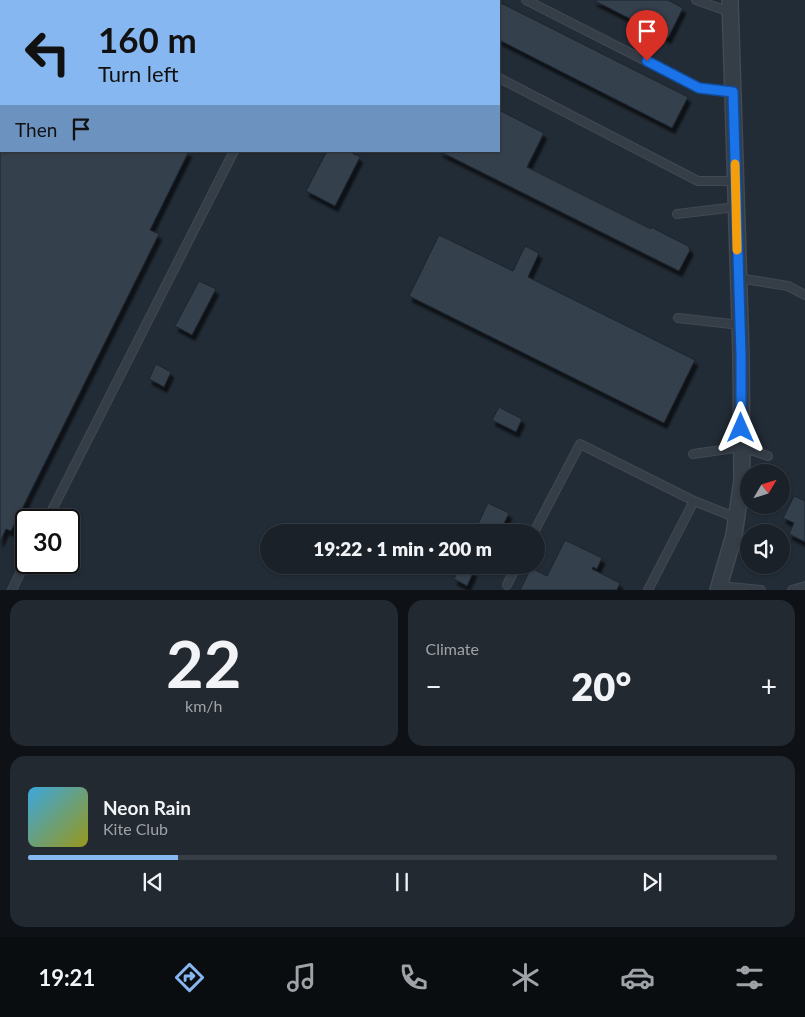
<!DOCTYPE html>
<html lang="en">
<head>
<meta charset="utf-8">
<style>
	body { margin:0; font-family:Lato,sans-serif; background:#232930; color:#f1f3f6; height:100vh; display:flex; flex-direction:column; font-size:19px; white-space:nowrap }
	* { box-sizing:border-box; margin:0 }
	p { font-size:16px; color:#9fa3a8 }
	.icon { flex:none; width:28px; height:28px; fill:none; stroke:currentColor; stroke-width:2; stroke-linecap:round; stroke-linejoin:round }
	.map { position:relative; height:590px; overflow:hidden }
	.details { display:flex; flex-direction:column; gap:10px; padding:10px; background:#0e1216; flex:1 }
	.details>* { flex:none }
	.banner { position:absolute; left:0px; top:0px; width:500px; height:152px; box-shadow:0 1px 4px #0004,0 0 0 1px #383e45; background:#87b7f0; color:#111; overflow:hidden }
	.needle { width:32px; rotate:52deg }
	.fabs { position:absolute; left:740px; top:464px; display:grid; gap:10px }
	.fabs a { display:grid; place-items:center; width:50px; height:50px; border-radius:50%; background:#1a2128; box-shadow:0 1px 4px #0004,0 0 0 1px #383e45; font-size:25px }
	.speed { position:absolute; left:15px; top:509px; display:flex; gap:10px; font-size:25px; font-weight:700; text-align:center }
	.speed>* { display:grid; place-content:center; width:65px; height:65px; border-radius:50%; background:#1a2128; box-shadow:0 1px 4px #0004,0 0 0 1px #383e45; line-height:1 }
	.speed .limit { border:2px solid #111; border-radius:8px; background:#fff; color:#111 }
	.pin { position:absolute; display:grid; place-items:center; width:42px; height:42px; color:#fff; margin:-51px -21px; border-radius:50% 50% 50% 0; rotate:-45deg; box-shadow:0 0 5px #0007 }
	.pin .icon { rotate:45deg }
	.me { position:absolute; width:55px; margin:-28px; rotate:0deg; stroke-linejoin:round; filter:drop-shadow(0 0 4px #0008) }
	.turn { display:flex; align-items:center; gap:18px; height:105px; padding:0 15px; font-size:22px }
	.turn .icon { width:65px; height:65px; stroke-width:2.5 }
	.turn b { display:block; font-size:35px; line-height:42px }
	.then { display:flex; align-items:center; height:48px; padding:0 15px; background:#0003; gap:10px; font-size:19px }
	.big { font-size:38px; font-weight:800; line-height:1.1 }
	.details .tile { flex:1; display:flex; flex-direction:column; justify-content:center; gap:8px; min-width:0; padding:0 18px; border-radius:15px; background:#232930 }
	.details .dial { align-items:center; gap:0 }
	.dial b { font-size:65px; line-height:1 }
	.song { display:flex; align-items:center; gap:15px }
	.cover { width:60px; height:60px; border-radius:8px; background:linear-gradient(135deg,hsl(200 70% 55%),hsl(60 70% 35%)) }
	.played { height:5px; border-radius:2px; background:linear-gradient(90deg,#87b7f0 20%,#383e45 20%) }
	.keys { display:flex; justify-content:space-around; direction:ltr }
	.heat { display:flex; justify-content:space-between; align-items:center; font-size:28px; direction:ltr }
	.details .tiles { flex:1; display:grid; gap:10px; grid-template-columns:1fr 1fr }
	.tile:last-child { grid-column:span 2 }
	.trip { position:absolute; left:260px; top:524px; width:285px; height:50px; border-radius:25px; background:#1a2128; box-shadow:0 1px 4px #0004,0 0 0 1px #383e45; font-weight:800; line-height:50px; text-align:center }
	.menu { display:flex; height:80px; justify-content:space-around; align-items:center; background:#0a0d10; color:#9fa3a8 }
	.menu .icon { width:35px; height:35px }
	.menu .selected { color:#87b7f0 }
	.menu b { font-size:22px; color:#f1f3f6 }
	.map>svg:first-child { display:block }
</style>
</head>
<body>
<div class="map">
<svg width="805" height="590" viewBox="0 0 805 590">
	<defs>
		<filter id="shadow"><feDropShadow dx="3" dy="5.5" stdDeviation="1" flood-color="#0009"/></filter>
	</defs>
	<rect width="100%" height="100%" fill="#222c36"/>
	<!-- building -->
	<path fill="#34404d" stroke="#1c242d" filter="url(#shadow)" d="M431 0H495L497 1H431Z
		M593 0H668L683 8 668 38Z
		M499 2 688 97 672 128 499 40Z
		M0 22 1 151H189L150 230 159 234 11 531 6 529 0 542Z
		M499 110 544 133 527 167 651 229V227L688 246 690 250 679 271 439 151H499Z
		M327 151H349L360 157 335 206 306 191Z
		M439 235 513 271 525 246 539 253 528 277 695 360 664 423 409 296Z
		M199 281 216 289 192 335 175 326Z
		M156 364 171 372 164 387 149 379Z
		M499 407 522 419 516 432 492 420Z
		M794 496 805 501V542L789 534 794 523 783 518Z
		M488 503 509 513 500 532H474Z
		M565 540 602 558 597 569 593 567 592 569 620 583 617 590H520L531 568 547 576Z
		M461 565 474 571 467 586 454 579Z"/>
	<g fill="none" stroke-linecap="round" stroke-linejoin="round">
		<defs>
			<path id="lane" d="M526 0 699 88 733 92
				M696 0 730 12
				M417 1 418 0
				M0 16H1
				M499 78 698 181H735
				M677 214 736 207
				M738 278 788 286 805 295
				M678 318 740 325
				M693 454 742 447 768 456
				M694 501 737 518
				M47 520 234 151
				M534 532 580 444 694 501 648 590
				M507 585 517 565
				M720 586 761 590
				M12 590 26 561
				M792 590 805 586"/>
			<path id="street" d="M718 590 734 535 742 480 741 355 730 0"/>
		</defs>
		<!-- lane casing -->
		<use href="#lane" stroke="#414953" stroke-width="10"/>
		<!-- street casing -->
		<use href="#street" stroke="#414953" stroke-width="18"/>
		<!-- lane -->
		<use href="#lane" stroke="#353d47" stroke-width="8"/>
		<!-- street -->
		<use href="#street" stroke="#353d47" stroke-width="15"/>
	</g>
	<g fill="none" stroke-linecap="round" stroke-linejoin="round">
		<defs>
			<path id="route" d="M647 61 699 88 733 92 741 355V428"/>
		</defs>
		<!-- route casing -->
		<use href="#route" stroke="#114b97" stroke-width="12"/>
		<!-- route -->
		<use href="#route" stroke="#1a73e8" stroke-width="9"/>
		<!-- slow -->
		<path stroke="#f59e0b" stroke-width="9" d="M735 164 737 250"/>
	</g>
</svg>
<div class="fabs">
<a><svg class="needle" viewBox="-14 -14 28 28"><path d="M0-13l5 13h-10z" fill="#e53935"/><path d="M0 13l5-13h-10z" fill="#9fa3a8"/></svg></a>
<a><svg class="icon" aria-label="sound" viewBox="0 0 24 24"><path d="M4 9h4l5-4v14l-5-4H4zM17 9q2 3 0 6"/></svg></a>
</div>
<div class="speed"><div class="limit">30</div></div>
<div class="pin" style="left:647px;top:61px;background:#d93025"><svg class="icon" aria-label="arrive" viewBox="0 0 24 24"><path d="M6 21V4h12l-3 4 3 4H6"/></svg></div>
<svg class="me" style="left:741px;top:428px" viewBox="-20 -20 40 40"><path d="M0-17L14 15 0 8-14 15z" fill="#1a73e8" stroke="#fff" stroke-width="4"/></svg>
<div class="trip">19:22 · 1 min · 200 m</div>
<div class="banner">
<div class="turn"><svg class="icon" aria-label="left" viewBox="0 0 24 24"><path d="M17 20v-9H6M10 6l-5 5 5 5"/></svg><div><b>160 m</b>Turn left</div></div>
<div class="then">Then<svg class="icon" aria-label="arrive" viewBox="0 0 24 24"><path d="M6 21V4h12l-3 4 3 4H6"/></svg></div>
</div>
</div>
<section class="details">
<div class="tiles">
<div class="tile dial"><b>22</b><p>km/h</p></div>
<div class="tile"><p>Climate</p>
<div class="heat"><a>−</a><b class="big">20°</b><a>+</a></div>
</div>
<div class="tile">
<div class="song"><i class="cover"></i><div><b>Neon Rain</b><p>Kite Club</p></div></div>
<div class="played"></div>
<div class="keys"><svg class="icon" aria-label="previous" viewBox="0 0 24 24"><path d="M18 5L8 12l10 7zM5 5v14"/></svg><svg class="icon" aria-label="pause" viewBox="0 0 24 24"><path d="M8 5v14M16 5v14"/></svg><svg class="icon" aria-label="next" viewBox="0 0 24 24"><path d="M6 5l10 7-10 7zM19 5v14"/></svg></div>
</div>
</div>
</section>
<nav class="menu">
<b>19:21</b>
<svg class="icon selected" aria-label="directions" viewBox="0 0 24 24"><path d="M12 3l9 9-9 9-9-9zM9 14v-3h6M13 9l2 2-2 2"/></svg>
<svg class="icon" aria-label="music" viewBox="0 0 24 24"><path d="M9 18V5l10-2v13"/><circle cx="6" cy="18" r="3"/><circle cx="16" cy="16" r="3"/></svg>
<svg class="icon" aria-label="phone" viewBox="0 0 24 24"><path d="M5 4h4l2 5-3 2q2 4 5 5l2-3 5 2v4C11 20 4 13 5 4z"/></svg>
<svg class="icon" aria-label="climate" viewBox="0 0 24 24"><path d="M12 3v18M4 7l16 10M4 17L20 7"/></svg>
<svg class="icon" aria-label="car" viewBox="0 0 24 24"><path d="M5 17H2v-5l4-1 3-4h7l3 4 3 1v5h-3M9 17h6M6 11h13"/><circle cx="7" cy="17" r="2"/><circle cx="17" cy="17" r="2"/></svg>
<svg class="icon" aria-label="filters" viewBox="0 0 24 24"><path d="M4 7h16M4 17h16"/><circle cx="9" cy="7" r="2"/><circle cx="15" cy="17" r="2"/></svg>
</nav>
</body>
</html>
